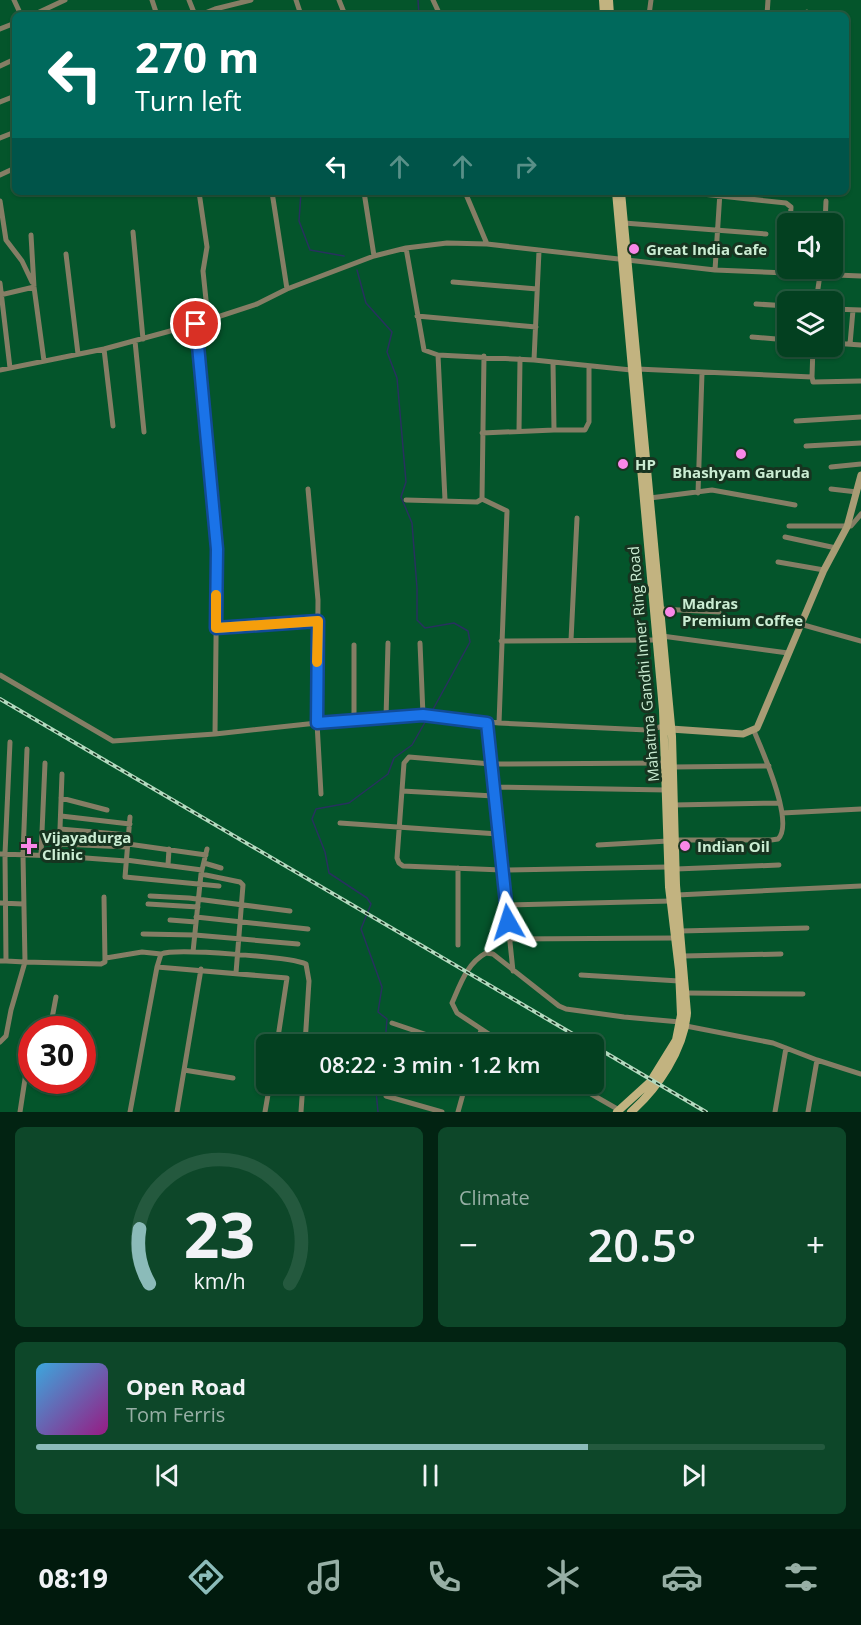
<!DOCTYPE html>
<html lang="en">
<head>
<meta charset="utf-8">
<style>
	body { margin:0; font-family:"Open Sans",sans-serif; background:#0d4729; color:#f1f3f6; height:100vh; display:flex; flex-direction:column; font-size:22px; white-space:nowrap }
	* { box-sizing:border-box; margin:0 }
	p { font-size:20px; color:#97afa5 }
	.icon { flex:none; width:33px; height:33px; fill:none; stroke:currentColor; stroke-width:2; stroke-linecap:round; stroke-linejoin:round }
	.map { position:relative; height:1112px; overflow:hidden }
	.details { display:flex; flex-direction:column; gap:15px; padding:15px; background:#022312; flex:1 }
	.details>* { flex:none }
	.guide { position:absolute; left:12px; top:12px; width:837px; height:183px; border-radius:9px; box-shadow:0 2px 4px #0004,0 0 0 2px #24593e; background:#00695c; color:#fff; overflow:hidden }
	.tools { position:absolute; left:777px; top:213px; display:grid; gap:12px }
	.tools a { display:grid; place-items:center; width:66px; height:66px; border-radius:9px; background:#034020; box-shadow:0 2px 4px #0004,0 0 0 2px #24593e; font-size:30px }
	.speed { position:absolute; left:18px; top:1016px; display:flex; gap:12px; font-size:30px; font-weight:700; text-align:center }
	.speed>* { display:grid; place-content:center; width:78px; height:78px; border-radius:50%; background:#034020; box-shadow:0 2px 4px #0004,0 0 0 2px #24593e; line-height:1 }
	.speed .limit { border:9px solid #d22; background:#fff; color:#111 }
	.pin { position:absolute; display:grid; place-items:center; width:51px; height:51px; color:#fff; margin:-26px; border:3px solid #fff; border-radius:50%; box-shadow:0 2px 6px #0007 }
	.me { position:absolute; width:66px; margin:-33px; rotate:354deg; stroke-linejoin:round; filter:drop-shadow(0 0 4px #0008) }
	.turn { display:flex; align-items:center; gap:21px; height:126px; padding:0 24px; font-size:27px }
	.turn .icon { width:78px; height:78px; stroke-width:2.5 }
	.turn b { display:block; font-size:42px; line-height:51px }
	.lanes { display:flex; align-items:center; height:57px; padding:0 24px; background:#0003; justify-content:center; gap:30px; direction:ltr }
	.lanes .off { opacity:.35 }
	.big { font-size:45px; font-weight:600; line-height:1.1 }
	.details .widget { flex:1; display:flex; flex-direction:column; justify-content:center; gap:9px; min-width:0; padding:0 21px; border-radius:9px; background:#0d4729 }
	.details .dial { align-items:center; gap:0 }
	.dial svg { height:156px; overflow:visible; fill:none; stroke:#24593e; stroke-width:7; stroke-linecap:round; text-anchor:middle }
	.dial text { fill:#f1f3f6; stroke:none }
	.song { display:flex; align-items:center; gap:18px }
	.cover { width:72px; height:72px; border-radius:9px; background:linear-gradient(135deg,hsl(200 70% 55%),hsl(310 70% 35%)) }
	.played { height:6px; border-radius:3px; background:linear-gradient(90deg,#8bbbb9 70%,#24593e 70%) }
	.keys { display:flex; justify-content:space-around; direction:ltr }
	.heat { display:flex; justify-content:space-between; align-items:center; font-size:33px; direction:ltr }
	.details .tiles { flex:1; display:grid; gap:15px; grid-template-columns:1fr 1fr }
	.widget:last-child { grid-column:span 2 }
	.trip { position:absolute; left:256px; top:1034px; width:348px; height:60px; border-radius:9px; background:#034020; box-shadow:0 2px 4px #0004,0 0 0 2px #24593e; font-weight:600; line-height:60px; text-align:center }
	.tabs { display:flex; height:96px; justify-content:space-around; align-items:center; background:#011a0d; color:#97afa5 }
	.tabs .icon { width:42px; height:42px }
	.tabs .on { color:#8bbbb9 }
	.tabs b { font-size:27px; color:#f1f3f6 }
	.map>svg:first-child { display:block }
</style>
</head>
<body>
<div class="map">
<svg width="861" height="1112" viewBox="0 0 861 1112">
	<rect width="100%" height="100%" fill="#04552b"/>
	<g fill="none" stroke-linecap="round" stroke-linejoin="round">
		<!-- stream -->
		<path stroke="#28315f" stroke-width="1.5" d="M418 0 419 15
			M301 192 299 221 310 250 344 256
			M357 270 366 303 392 332 387 352 397 378 406 482 401 497 412 523 417 588V620L425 628 454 623 468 631 470 642 431 713
			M385 1044 387 1019 378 1012 382 987 361 929 371 904 367 898 329 873 325 852 312 819 316 809 349 803 388 774 394 758 412 745 428 717
			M378 1112 376 1091 380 1083"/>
		<!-- street -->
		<path stroke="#857e65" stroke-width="5" d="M14 0 21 15
			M152 0 157 15
			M189 0 195 15
			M296 0 301 15
			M339 0 345 15
			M433 0 440 15
			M33 15 65 0
			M200 15 215 9 251 0
			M649 15 651 0
			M767 15 768 0
			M806 15 807 12
			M0 29 15 23
			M0 66 15 59
			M0 102 15 96
			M0 138 15 132
			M0 175 15 168
			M199 192 207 247 203 271 208 319
			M272 192 287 289
			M364 192 374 256
			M465 192 487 244
			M666 192 684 193
			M684 192 786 203 791 207 790 224
			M0 201 6 240 22 261 32 282
			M624 223 766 234
			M825 224 826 201
			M133 232 143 339
			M31 235 34 287 44 361
			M406 248 424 350 438 355 534 360 539 251
			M66 254 78 354
			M715 270 720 192
			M453 282 537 289
			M0 283 10 368
			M0 295 34 287
			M816 302 821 268
			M756 304 788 306
			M832 309 861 310
			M417 316 536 327
			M196 324 217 549 215 734 317 723 423 715 499 723 507 511 482 499
			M752 337 788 340
			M135 341 144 432
			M832 343 861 345
			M850 344 853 310
			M104 349 113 426
			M438 355 445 500
			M534 360 631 370
			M553 362 554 430H585L589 422V366
			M637 369 812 377 813 346
			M0 370 104 349 196 324 257 304 287 289 374 256 406 248 447 243 487 244 715 270 861 276
			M812 377 813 382 861 381
			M796 421 861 417
			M519 431 520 359
			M482 433 554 430
			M806 446 861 443
			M831 467 861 464
			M308 489 318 600 317 723 321 794
			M831 489 857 492
			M698 493 702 373
			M650 498 712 490 795 505
			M406 500 477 502 482 499 484 356
			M789 526H851L861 514
			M785 537 836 548
			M778 562 824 570
			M660 609 719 612
			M800 624 861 641
			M216 628 318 621
			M662 636 788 653
			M571 640 577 518
			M501 641 656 640
			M420 643 423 715
			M0 675 113 741 215 734
			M386 718 388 643
			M354 721V645
			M487 723 513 971
			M499 723 647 730 664 726
			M27 749 23 855 25 962 101 964 105 962 104 897
			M666 763 491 764 409 757 404 763 397 858 399 863 403 866 502 870 668 867
			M673 767 769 766
			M493 787 667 790
			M402 791 494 796
			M61 798 107 810
			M673 805 779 803
			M782 813 861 809
			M61 816 130 824
			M130 817 125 877 219 886
			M340 823 498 834
			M60 829 129 835
			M674 840H771L778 839C795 823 762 750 754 731
			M60 844 127 847
			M128 844 206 855
			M598 845 668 841
			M0 854 59 856 126 861
			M41 855 45 763
			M59 856 62 774
			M126 860 202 870
			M204 863 221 868
			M168 865 169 849
			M676 869 779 865
			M201 874 240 882 243 885 236 973
			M677 895 861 886
			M150 896 189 898 290 911
			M0 903 23 904
			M148 904 198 907
			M506 905 671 901
			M196 917 308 929
			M170 920 196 922
			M680 931 807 928
			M143 934 195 935 298 944
			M510 939 675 938
			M458 945V868
			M193 952 201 874 207 849
			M683 956 781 954
			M106 958 142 952 161 954
			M0 961H6L5 854 10 742
			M157 967 161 954C176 948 291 957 306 964L309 981 305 1044
			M581 975 679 981
			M687 993 803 994
			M392 1023 454 1044
			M686 1026 773 1043 817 1060 861 1074
			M50 1029 56 997
			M0 1042 6 1036 11 1010 25 962 6 961
			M477 1044 481 1030
			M504 1044 457 1013 452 1003C460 985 467 963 486 953L493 954 559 1006 566 1009 624 1017 680 1022
			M184 1070 233 1078
			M572 1083 619 1110
			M386 1096 442 1112
			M20 1112 27 1066 32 1058
			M130 1112 157 967 287 978 277 1044
			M177 1112 201 969
			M265 1112 270 1083
			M301 1112 303 1083
			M458 1112 466 1083
			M775 1112 786 1048
			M808 1112 817 1060"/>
		<!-- secondary -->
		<path stroke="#a89c75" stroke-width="7" d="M671 729 743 734 757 728 824 570 847 527 861 475"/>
		<!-- primary -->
		<path stroke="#c2b380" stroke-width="8" d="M603 0 604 15
			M609 0 610 15
			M616 192 663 710 669 887 679 970 681 1015 676 1040 650 1082 617 1112
			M621 192 672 736 676 885 687 1013C684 1050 658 1088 631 1112"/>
		<defs>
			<path id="rail" d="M0 699 590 1044
				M594 1046 706 1112"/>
		</defs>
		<!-- rail casing -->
		<use href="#rail" stroke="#b3dabf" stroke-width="4"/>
		<!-- rail -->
		<use href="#rail" stroke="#173420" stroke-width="1.5" stroke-dasharray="4.5" stroke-linecap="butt"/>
	</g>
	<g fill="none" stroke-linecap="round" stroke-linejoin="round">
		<defs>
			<path id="route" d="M196 324 217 549 216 628 318 621 317 723 423 715 487 723 508 922"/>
		</defs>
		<!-- route casing -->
		<use href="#route" stroke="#114b97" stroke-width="15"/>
		<!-- route -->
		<use href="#route" stroke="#1a73e8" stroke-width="10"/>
		<!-- slow -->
		<path stroke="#f59e0b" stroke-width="10" d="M216 595V628L318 621 317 662"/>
	</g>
	<!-- markers -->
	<g fill="#f987e8" stroke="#173420" stroke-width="2">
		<circle cx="634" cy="249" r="6"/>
		<circle cx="741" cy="454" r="6"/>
		<circle cx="623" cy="464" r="6"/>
		<circle cx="670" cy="612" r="6"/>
		<path d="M26 837h6v6h6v6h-6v6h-6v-6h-6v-6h6z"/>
		<circle cx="685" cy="846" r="6"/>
	</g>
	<g text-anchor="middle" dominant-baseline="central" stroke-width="6" stroke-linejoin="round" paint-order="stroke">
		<!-- poi labels -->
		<g font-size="15" font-weight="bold" fill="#cbedd3" stroke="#173420" text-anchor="start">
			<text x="646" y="249">Great India Cafe</text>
			<text x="635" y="464">HP</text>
			<text x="741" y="472" text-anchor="middle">Bhashyam Garuda</text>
			<text x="682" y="603">Madras<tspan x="682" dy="17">Premium Coffee</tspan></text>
			<text x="42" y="837">Vijayadurga<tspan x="42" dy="17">Clinic</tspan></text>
			<text x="697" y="846">Indian Oil</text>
		</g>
		<!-- street labels -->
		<g font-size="15" fill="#cbedd3" stroke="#173420">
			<text transform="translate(643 664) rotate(-95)">Mahatma Gandhi Inner Ring Road</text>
		</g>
	</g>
</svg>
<div class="tools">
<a><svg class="icon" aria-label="sound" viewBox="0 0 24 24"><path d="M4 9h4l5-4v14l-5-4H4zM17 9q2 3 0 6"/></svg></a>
<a><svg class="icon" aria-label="layers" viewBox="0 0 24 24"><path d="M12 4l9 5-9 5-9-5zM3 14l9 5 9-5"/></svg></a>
</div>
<div class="speed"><div class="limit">30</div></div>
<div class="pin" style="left:196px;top:324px;background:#d93025"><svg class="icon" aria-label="arrive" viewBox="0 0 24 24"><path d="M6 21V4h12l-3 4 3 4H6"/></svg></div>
<svg class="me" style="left:508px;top:922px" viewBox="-20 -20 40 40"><path d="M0-17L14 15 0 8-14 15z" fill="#1a73e8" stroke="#fff" stroke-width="4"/></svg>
<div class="trip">08:22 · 3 min · 1.2 km</div>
<div class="guide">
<div class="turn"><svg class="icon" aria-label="left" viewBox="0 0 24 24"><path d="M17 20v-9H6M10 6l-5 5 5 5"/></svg><div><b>270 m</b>Turn left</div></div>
<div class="lanes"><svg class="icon" aria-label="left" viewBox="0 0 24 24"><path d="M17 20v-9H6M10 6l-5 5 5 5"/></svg><svg class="icon off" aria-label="ahead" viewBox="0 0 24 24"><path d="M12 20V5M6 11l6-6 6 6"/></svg><svg class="icon off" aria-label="ahead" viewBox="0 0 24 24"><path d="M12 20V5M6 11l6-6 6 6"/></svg><svg class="icon off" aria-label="right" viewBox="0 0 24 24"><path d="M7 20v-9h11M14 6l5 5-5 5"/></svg></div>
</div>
</div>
<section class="details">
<div class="tiles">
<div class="widget dial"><svg viewBox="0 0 100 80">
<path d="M14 69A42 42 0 1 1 86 69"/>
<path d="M14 69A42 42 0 0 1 9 41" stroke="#8bbbb9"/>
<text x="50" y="56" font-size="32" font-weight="700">23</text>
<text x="50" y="72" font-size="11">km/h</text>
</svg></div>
<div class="widget"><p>Climate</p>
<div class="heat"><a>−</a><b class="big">20.5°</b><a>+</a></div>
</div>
<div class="widget">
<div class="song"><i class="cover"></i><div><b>Open Road</b><p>Tom Ferris</p></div></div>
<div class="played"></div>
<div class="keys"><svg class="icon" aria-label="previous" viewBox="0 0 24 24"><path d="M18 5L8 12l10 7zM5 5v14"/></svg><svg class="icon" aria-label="pause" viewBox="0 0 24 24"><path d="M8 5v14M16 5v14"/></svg><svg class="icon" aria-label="next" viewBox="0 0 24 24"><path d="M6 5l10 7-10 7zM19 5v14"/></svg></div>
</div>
</div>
</section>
<nav class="tabs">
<b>08:19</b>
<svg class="icon on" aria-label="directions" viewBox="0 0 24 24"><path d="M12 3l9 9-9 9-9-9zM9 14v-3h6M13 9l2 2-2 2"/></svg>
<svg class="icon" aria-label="music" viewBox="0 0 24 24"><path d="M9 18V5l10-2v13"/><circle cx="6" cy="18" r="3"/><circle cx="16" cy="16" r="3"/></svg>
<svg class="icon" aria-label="phone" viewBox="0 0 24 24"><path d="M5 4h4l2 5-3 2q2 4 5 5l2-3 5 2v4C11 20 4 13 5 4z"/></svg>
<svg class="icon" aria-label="climate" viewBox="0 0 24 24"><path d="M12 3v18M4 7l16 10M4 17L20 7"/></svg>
<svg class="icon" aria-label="car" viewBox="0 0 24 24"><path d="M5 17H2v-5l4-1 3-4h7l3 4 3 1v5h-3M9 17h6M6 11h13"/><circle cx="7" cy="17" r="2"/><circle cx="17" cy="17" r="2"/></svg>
<svg class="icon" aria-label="filters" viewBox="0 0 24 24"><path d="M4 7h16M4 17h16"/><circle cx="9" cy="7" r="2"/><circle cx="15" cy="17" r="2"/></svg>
</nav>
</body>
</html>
